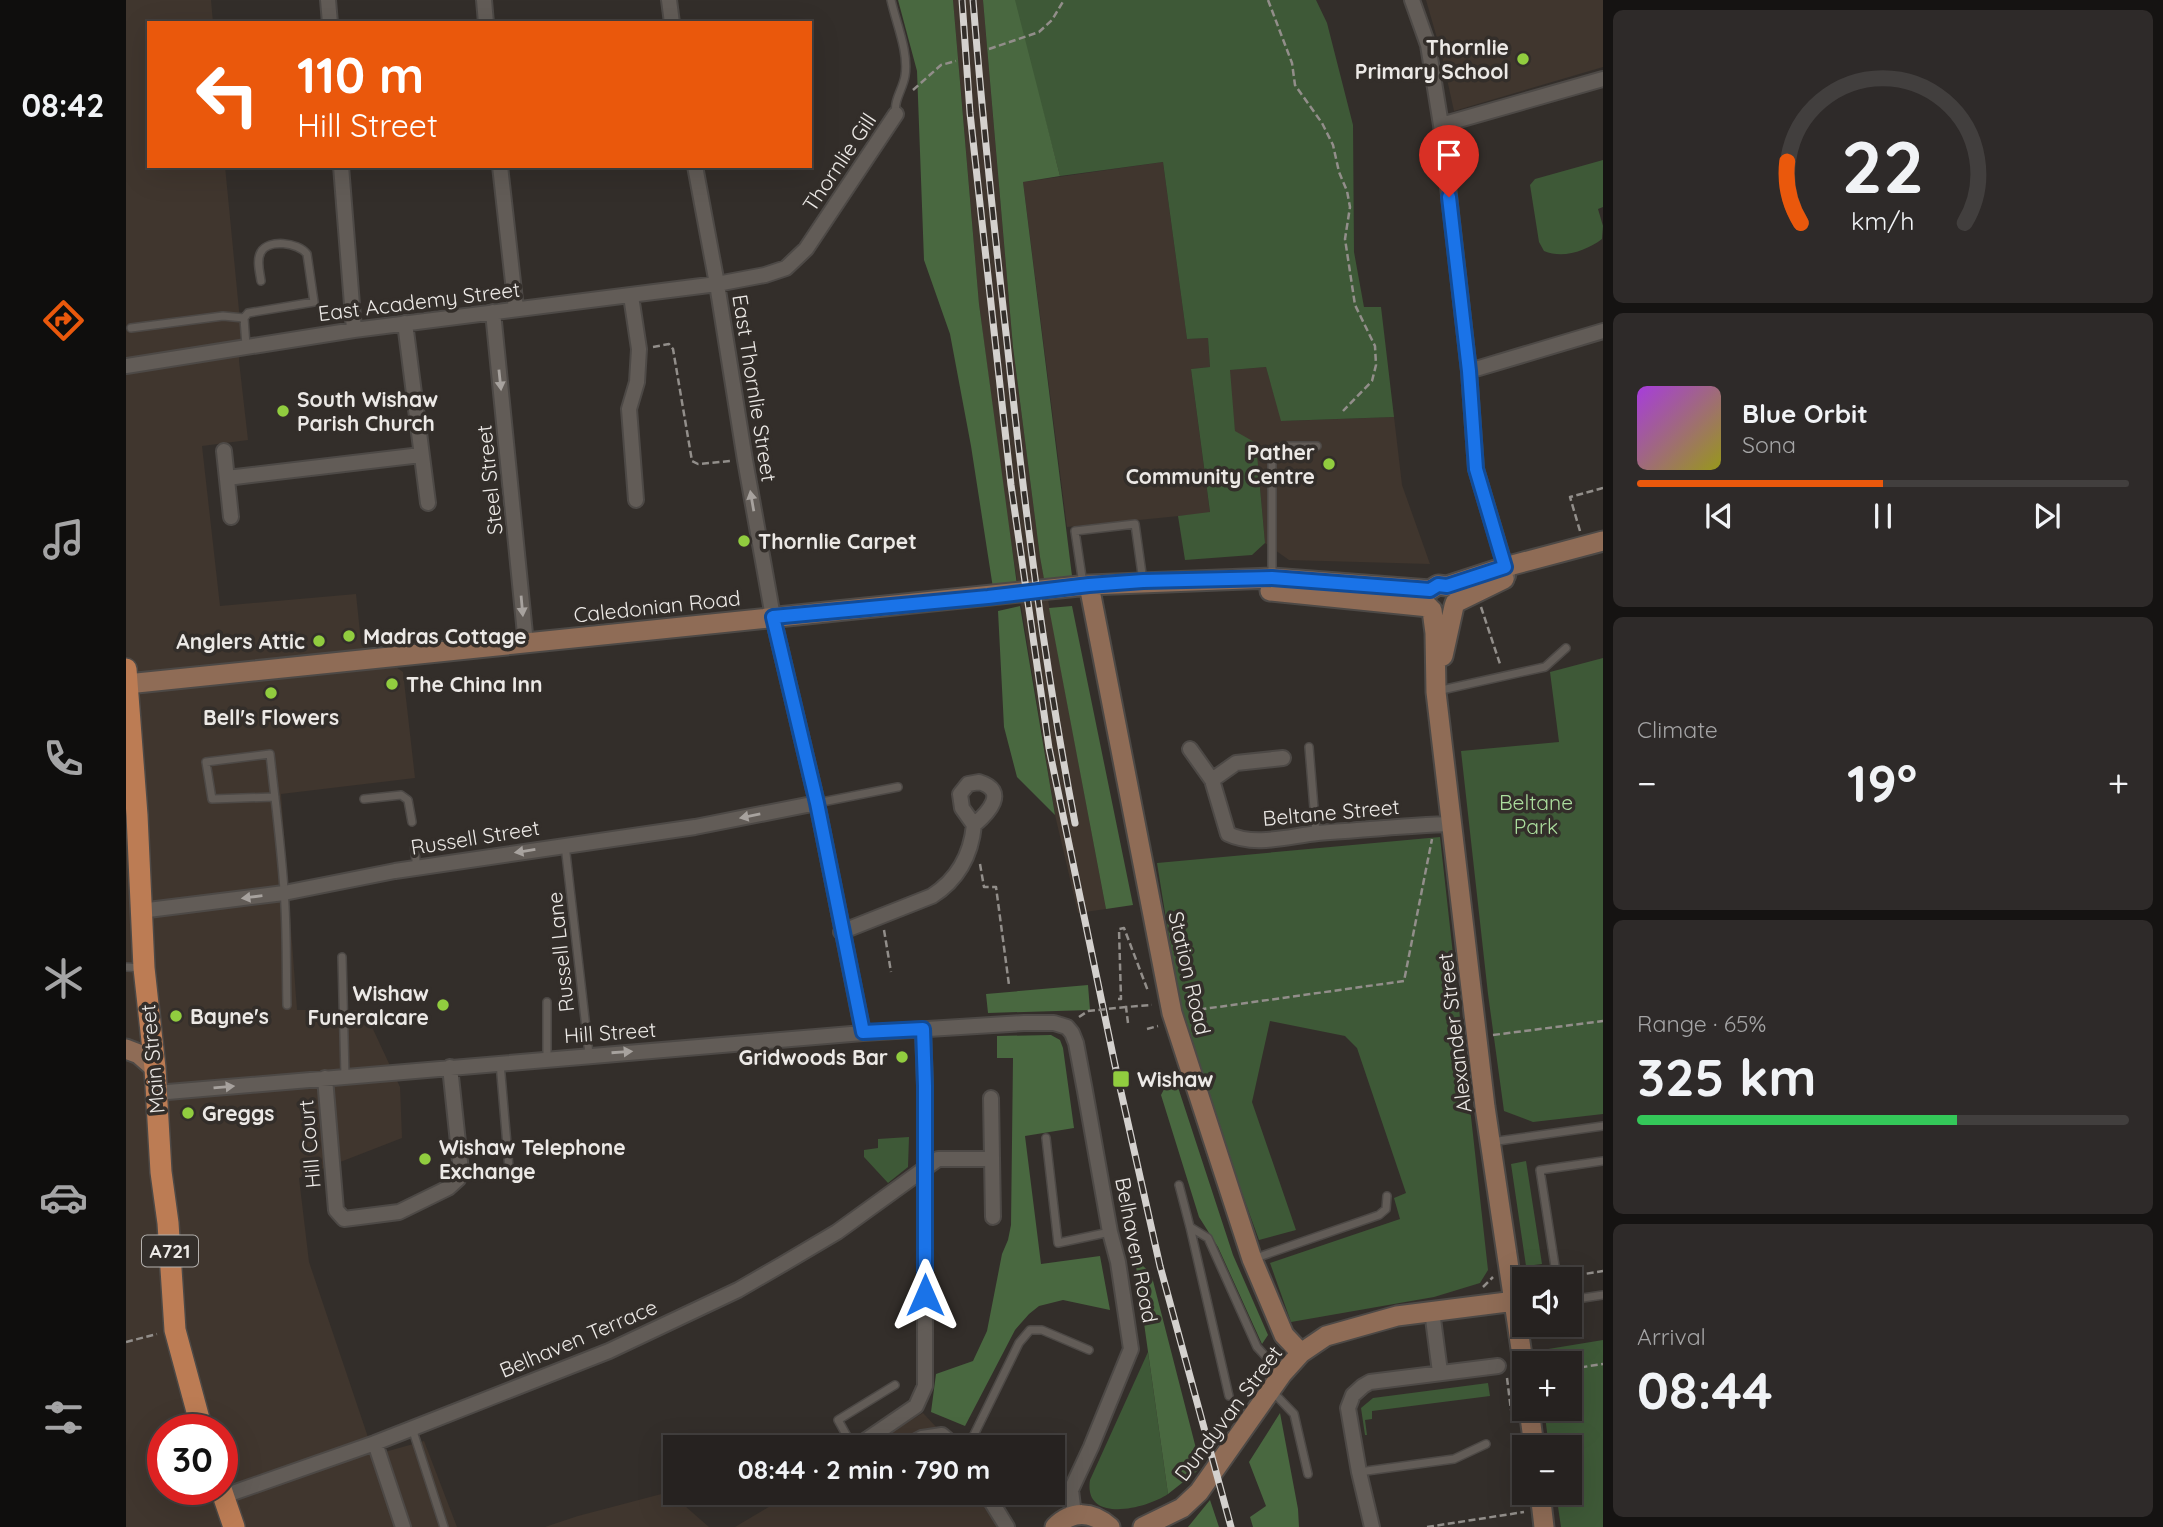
<!DOCTYPE html>
<html lang="en">
<head>
<meta charset="utf-8">
<style>
	body { margin:0; font-family:Quicksand,sans-serif; background:#2e2a29; color:#f1f3f6; height:100vh; display:flex; flex-direction:column; font-size:26px; white-space:nowrap }
	* { box-sizing:border-box; margin:0 }
	p { font-size:23px; color:#a4a4a5 }
	.icon { flex:none; width:38px; height:38px; fill:none; stroke:currentColor; stroke-width:2; stroke-linecap:round; stroke-linejoin:round }
	.map { position:relative; flex:1; overflow:hidden }
	.drawer { display:flex; flex-direction:column; gap:10px; padding:10px; background:#151312; width:560px }
	.drawer>* { flex:none }
	.guide { position:absolute; left:21px; top:21px; width:665px; height:147px; border-radius:0px; box-shadow:0 7px 28px #0002,0 0 0 2px #423f3e; background:#ea580c; color:#fff; overflow:hidden }
	.buttons { position:absolute; left:1386px; top:1267px; display:grid; gap:14px }
	.buttons a { display:grid; place-items:center; width:70px; height:70px; border-radius:0px; background:#262220; box-shadow:0 7px 28px #0002,0 0 0 2px #423f3e; font-size:35px }
	.speed { position:absolute; left:21px; top:1414px; display:flex; gap:14px; font-size:35px; font-weight:700; text-align:center }
	.speed>* { display:grid; place-content:center; width:91px; height:91px; border-radius:50%; background:#262220; box-shadow:0 7px 28px #0002,0 0 0 2px #423f3e; line-height:1 }
	.speed .limit { border:10px solid #d22; background:#fff; color:#111 }
	.pin { position:absolute; display:grid; place-items:center; width:60px; height:60px; color:#fff; margin:-72px -30px; border-radius:50% 50% 50% 0; rotate:-45deg; box-shadow:0 0 7px #0007 }
	.pin .icon { rotate:45deg }
	.me { position:absolute; width:77px; margin:-38px; rotate:0deg; stroke-linejoin:round; filter:drop-shadow(0 0 5px #0008) }
	.turn { display:flex; align-items:center; gap:24px; height:147px; padding:0 35px; font-size:32px }
	.turn .icon { width:91px; height:91px; stroke-width:2.5 }
	.turn b { display:block; font-size:49px; line-height:60px }
	.big { font-size:52px; font-weight:800; line-height:1.1 }
	.drawer .tile { flex:1; display:flex; flex-direction:column; justify-content:center; gap:10px; min-width:0; padding:0 24px; border-radius:10px; background:#2e2a29 }
	.drawer .dial { align-items:center; gap:0 }
	.dial svg { height:182px; overflow:visible; fill:none; stroke:#423f3e; stroke-width:7; stroke-linecap:round; text-anchor:middle }
	.dial text { fill:#f1f3f6; stroke:none }
	.song { display:flex; align-items:center; gap:21px }
	.cover { width:84px; height:84px; border-radius:10px; background:linear-gradient(135deg,hsl(280 70% 55%),hsl(60 70% 35%)) }
	.played { height:7px; border-radius:4px; background:linear-gradient(90deg,#ea580c 50%,#423f3e 50%) }
	.keys { display:flex; justify-content:space-around; direction:ltr }
	.heat { display:flex; justify-content:space-between; align-items:center; font-size:38px; direction:ltr }
	.charge { height:10px; border-radius:5px; background:linear-gradient(90deg,#34c759 65%,#423f3e 0) }
	.trip { position:absolute; left:537px; top:1435px; width:402px; height:70px; border-radius:0px; background:#262220; box-shadow:0 7px 28px #0002,0 0 0 2px #423f3e; font-weight:800; line-height:70px; text-align:center }
	main { display:flex; flex:1; min-height:0 }
	.dock { display:flex; flex-direction:column; width:126px; justify-content:space-around; align-items:center; background:#0f0e0d; color:#a4a4a5 }
	.dock .icon { width:49px; height:49px }
	.dock .active { color:#ea580c }
	.dock b { font-size:32px; color:#f1f3f6 }
	.map>svg:first-child { display:block }
</style>
</head>
<body>
<main>
<nav class="dock">
<b>08:42</b>
<svg class="icon active" aria-label="directions" viewBox="0 0 24 24"><path d="M12 3l9 9-9 9-9-9zM9 14v-3h6M13 9l2 2-2 2"/></svg>
<svg class="icon" aria-label="music" viewBox="0 0 24 24"><path d="M9 18V5l10-2v13"/><circle cx="6" cy="18" r="3"/><circle cx="16" cy="16" r="3"/></svg>
<svg class="icon" aria-label="phone" viewBox="0 0 24 24"><path d="M5 4h4l2 5-3 2q2 4 5 5l2-3 5 2v4C11 20 4 13 5 4z"/></svg>
<svg class="icon" aria-label="climate" viewBox="0 0 24 24"><path d="M12 3v18M4 7l16 10M4 17L20 7"/></svg>
<svg class="icon" aria-label="car" viewBox="0 0 24 24"><path d="M5 17H2v-5l4-1 3-4h7l3 4 3 1v5h-3M9 17h6M6 11h13"/><circle cx="7" cy="17" r="2"/><circle cx="17" cy="17" r="2"/></svg>
<svg class="icon" aria-label="filters" viewBox="0 0 24 24"><path d="M4 7h16M4 17h16"/><circle cx="9" cy="7" r="2"/><circle cx="15" cy="17" r="2"/></svg>
</nav>
<div class="map">
<svg width="1477" height="1527" viewBox="0 0 1477 1527">
	<rect width="100%" height="100%" fill="#332e2a"/>
	<!-- built -->
	<path fill="#40362e" fill-rule="evenodd" d="M0 0H85L87 23H23V166H99L115 331 113 361 122 440 76 446 94 606 230 594 235 642 277 672 289 778 155 794 171 1010H238L274 1087 276 1138 173 1178 183 1262 248 1455 298 1441 331 1527H0ZM37 1430H96V1489H37Z
		M827 0H857L887 347 914 557 980 909 952 913 929 815 881 518 853 304Z
		M1300 0H1477V67L1328 111 1315 52Z
		M1037 162 1061 339 1082 338 1084 367 1065 369 1084 513 941 527 897 182Z
		M1140 367 1156 421 1268 417 1276 485 1304 564 1163 560 1139 543 1130 444 1109 432 1103 370Z
		M797 1413 829 1447H741Z
		M543 1492 583 1527H419L452 1516Z
		M666 1493H860L881 1527H609Z"/>
	<!-- green -->
	<path fill="#3e5937" d="M889 0H1190L1201 23 1227 125 1228 252 1238 307H1255L1268 417 1155 421 1140 367 1104 370 1109 431 1130 443 1139 543 1126 555 1059 560 1052 516 1084 512 1065 369 1084 367 1082 338 1061 339 1037 162 934 176 889 6Z
		M1477 160V207L1472 209 1477 226 1476 239C1460 251 1437 259 1418 251L1413 242 1404 185 1409 179Z
		M1477 658V1114L1407 1122 1378 1111 1362 994 1335 751 1433 742 1424 672Z
		M1314 837 1362 1270 1354 1283 1308 1297 1165 1322 1144 1263 1274 1219 1268 1198 1280 1193 1231 1048 1219 1036 1144 1021 1126 1102 1170 1230 1133 1240 1088 1116 1055 1012 1031 863Z
		M783 1137 782 1167 762 1183 738 1157V1150L752 1148V1139Z
		M1400 1161 1416 1264 1400 1266 1385 1164Z
		M1477 1340V1527H1435L1430 1493H1444V1447H1423L1418 1409H1444V1363H1412L1410 1351Z
		M1022 1352 1042 1494C1020 1509 957 1524 964 1480Z
		M1362 1383 1364 1396 1246 1411V1419L1239 1420 1241 1435H1239L1235 1408 1247 1398Z"/>
	<!-- forest -->
	<path fill="#496840" d="M772 0H827L853 304 891 585 867 588 845 446 824 334 798 260 791 71Z
		M857 0H889L934 176 897 182 946 576 918 579 914 557 887 347Z
		M894 606 929 815 891 777 878 727 872 611Z
		M946 606 1007 905 980 909 923 608Z
		M962 985 964 1010 862 1013 860 994Z
		M925 1035 934 1040 937 1048 948 1128 899 1136 915 1264 974 1256 984 1310 937 1300 913 1306 903 1314 889 1330 839 1426 805 1412 810 1374 847 1361 861 1331 876 1254 882 1240 885 1225 887 1058H871V1036Z
		M1047 1072 1107 1255 1142 1335 1136 1344 1092 1247 1073 1217 1035 1095Z
		M1009 1259 1025 1273 1075 1468 1042 1494Z
		M1154 1413 1172 1509 1173 1527H1127L1124 1517 1140 1506 1123 1462Z
		M1084 1500 1093 1527H1062Z"/>
	<g fill="none" stroke-linecap="round" stroke-linejoin="round">
		<defs>
			<path id="lane" d="M765 0C770 23 783 52 779 76 777 89 767 101 770 114
				M5 328 97 316 118 318
				M120 346 118 318 122 313 188 302 181 254C172 242 142 239 135 252 130 260 134 273 135 281
				M1146 575V458L1157 446H1191
				M957 584 949 531 1009 524 1017 581
				M1311 691 1419 667 1440 648
				M1183 747 1190 833
				M149 797 86 799 80 762 144 754C149 800 155 845 158 890 161 928 160 967 161 1005
				M238 799 275 795 282 800 286 822
				M691 803 772 787
				M288 845 291 868
				M439 845 463 1054
				M216 957 219 1076
				M0 967 17 968
				M421 1058V1002
				M374 1063 383 1168
				M920 1138 932 1243 984 1232
				M1365 1142 1477 1126
				M1053 1185 1064 1227 1082 1238 1131 1347 1155 1373
				M1064 1227 1103 1396
				M1127 1259 1253 1215 1260 1209 1261 1196
				M1431 1279 1414 1170 1477 1161
				M1444 1300 1477 1295
				M1146 1391 1168 1414 1182 1474
				M286 1428 318 1527
				M727 1447 712 1420 769 1385
				M842 1447 893 1343 904 1330H916L963 1350
				M1233 1472 1328 1459 1360 1444"/>
			<path id="street" d="M202 0 204 23
				M358 0 360 23
				M543 0 546 23
				M1286 0 1302 45 1315 125 1343 371 1350 469 1382 576
				M1315 125 1477 79
				M215 166 228 330
				M374 166 390 309
				M569 166 591 284 619 460 647 617 691 803 737 1033
				M505 296 513 349 511 382 503 409 510 500
				M367 312 400 644
				M279 323 302 503
				M0 366 228 330 591 284 639 275 660 268 680 249 770 114
				M1343 371 1477 331
				M98 451 105 517
				M101 478 295 455
				M1064 749 1086 780 1102 834C1129 847 1163 836 1192 833 1237 830 1282 825 1327 824
				M1086 780 1110 763 1157 758
				M14 911 158 893 269 871 569 827 691 803
				M715 932 806 896C831 880 845 855 848 825L836 808 834 794 842 784 853 782C883 791 862 813 848 825
				M199 1078 210 1210 218 1219 273 1212 322 1188 332 1179 335 1171 324 1067
				M30 1093 737 1033 898 1023H928L941 1027 946 1033 950 1043 959 1091 984 1232 992 1262 1005 1349 965 1447 945 1490 948 1515
				M865 1098 867 1217
				M1306 1311 1314 1372
				M249 1443 277 1527
				M781 1446 796 1438 816 1435 830 1447
				M730 1447 790 1406 799 1386V1086L797 1029
				M860 1493 881 1527
				M98 1496 249 1443 483 1351 612 1290 657 1264 711 1232 812 1159H866
				M1246 1527 1233 1472 1222 1408 1227 1395 1237 1386 1244 1382 1372 1366"/>
			<path id="secondary" d="M963 585 1046 1013 1126 1259 1158 1335 1175 1353
				M1144 591 1303 607
				M1329 603 1378 579
				M1306 610 1309 633 1310 692 1359 1107 1398 1369
				M1317 656 1328 606
				M1 684 963 585 1146 578 1304 590 1312 585 1321 586 1379 567 1477 541
				M0 1049 13 1054 29 1068
				M1403 1409 1408 1447
				M1414 1493 1418 1527
				M929 1527C946 1510 966 1511 984 1527
				M1017 1527 1056 1508 1073 1492 1156 1374 1175 1353 1200 1336 1271 1316 1389 1301"/>
			<path id="primary" d="M0 669 11 815 18 968 29 1068 35 1172 42 1223 49 1330 76 1430
				M95 1489 108 1527"/>
		</defs>
		<!-- lane casing -->
		<use href="#lane" stroke="#4d4946" stroke-width="10"/>
		<!-- street casing -->
		<use href="#street" stroke="#4d4946" stroke-width="18"/>
		<!-- secondary casing -->
		<use href="#secondary" stroke="#4d4946" stroke-width="23"/>
		<!-- primary casing -->
		<use href="#primary" stroke="#4d4946" stroke-width="24"/>
		<!-- path -->
		<path stroke="#928e8a" stroke-width="2.5" stroke-dasharray="7 3.5" stroke-linecap="butt" d="M1142 0 1166 63 1169 85 1196 123 1207 145 1213 172 1221 191 1224 207 1219 239 1229 305 1249 346 1250 365 1246 381 1217 411
			M863 49 913 32 926 20 938 0
			M787 90 815 65 830 61
			M527 347 543 344 547 349 566 461 572 464 605 461
			M1454 531 1444 497 1477 488
			M1355 607 1374 664
			M854 864 858 887H870L883 985
			M758 930 765 972
			M992 999H995L993 929 998 928 1022 991
			M1063 1011 1278 981 1306 839
			M953 1017 962 1011
			M1002 1023 1000 1007 1026 1005
			M1021 1029 1032 1026
			M1367 1035 1477 1021
			M1440 1277 1477 1271
			M1357 1287 1367 1277
			M0 1342 31 1334
			M1444 1369 1477 1364
			M1381 1378 1385 1410
			M1390 1451 1396 1497
			M1301 1527 1398 1512"/>
		<!-- lane -->
		<use href="#lane" stroke="#625c57" stroke-width="7"/>
		<!-- street -->
		<use href="#street" stroke="#625c57" stroke-width="14"/>
		<!-- secondary -->
		<use href="#secondary" stroke="#8f6c56" stroke-width="19"/>
		<!-- primary -->
		<use href="#primary" stroke="#bc7c54" stroke-width="21"/>
		<defs>
			<path id="rail" d="M836 0 844 113 885 485 923 748 989 1065 1034 1266 1105 1527
				M847 0C856 114 868 228 881 342 898 503 918 664 949 823"/>
		</defs>
		<!-- rail casing -->
		<use href="#rail" stroke="#d4d1ce" stroke-width="7"/>
		<!-- rail -->
		<use href="#rail" stroke="#332e2a" stroke-width="4.5" stroke-dasharray="13" stroke-linecap="butt"/>
		<!-- path-bridge -->
		<path stroke="#928e8a" stroke-width="2.5" stroke-dasharray="7 3.5" stroke-linecap="butt" d="M962 1011 1000 1007"/>
	</g>
	<!-- one-way arrows -->
	<defs><path id="oneway-solid" d="M-6-.8H1V-3.2L6.5 0L1 3.2V.8H-6Z" transform="scale(1.75)"/></defs>
	<g fill="#a7a29e">
		<use href="#oneway-solid" transform="translate(374 380) rotate(84)"/>
		<use href="#oneway-solid" transform="translate(626 501) rotate(-100)"/>
		<use href="#oneway-solid" transform="translate(396 606) rotate(85)"/>
		<use href="#oneway-solid" transform="translate(624 816) rotate(169)"/>
		<use href="#oneway-solid" transform="translate(399 851) rotate(171)"/>
		<use href="#oneway-solid" transform="translate(126 897) rotate(173)"/>
		<use href="#oneway-solid" transform="translate(496 1052) rotate(-4)"/>
		<use href="#oneway-solid" transform="translate(98 1087) rotate(-5)"/>
	</g>
	<g fill="none" stroke-linecap="round" stroke-linejoin="round">
		<defs>
			<path id="route" d="M799 1295V1086L797 1029 737 1032 691 803 647 617 862 597 963 585 1017 581 1146 578 1304 590 1312 585 1321 586 1379 567 1350 469 1343 371 1323 197"/>
		</defs>
		<!-- route casing -->
		<use href="#route" stroke="#114b97" stroke-width="18"/>
		<!-- route -->
		<use href="#route" stroke="#1a73e8" stroke-width="12"/>
	</g>
	<!-- markers -->
	<g fill="#91cd3f" stroke="#332e2a" stroke-width="2.5">
		<circle cx="1397" cy="59" r="7"/>
		<circle cx="157" cy="411" r="7"/>
		<circle cx="1203" cy="464" r="7"/>
		<circle cx="618" cy="541" r="7"/>
		<circle cx="223" cy="636" r="7"/>
		<circle cx="193" cy="641" r="7"/>
		<circle cx="266" cy="684" r="7"/>
		<circle cx="145" cy="693" r="7"/>
		<circle cx="317" cy="1005" r="7"/>
		<circle cx="50" cy="1016" r="7"/>
		<circle cx="776" cy="1057" r="7"/>
		<rect x="986" y="1070" width="18" height="18" rx="3.5"/>
		<circle cx="62" cy="1113" r="7"/>
		<circle cx="299" cy="1159" r="7"/>
	</g>
	<g text-anchor="middle" dominant-baseline="central" stroke-width="7" stroke-linejoin="round" paint-order="stroke">
		<!-- shield labels -->
		<rect fill="#332e2a" stroke="#b4b1ae" stroke-width="2" x="16" y="1235.5" width="56" height="31" rx="5"/>
		<g font-size="19" font-weight="bold" fill="#ece9e6">
			<text x="44" y="1251">A721</text>
		</g>
		<!-- poi labels -->
		<g font-size="21" font-weight="bold" fill="#ece9e6" stroke="#332e2a" text-anchor="start">
			<text x="1383" y="47" text-anchor="end">Thornlie<tspan x="1383" dy="24">Primary School</tspan></text>
			<text x="171" y="399">South Wishaw<tspan x="171" dy="24">Parish Church</tspan></text>
			<text x="1189" y="452" text-anchor="end">Pather<tspan x="1189" dy="24">Community Centre</tspan></text>
			<text x="632" y="541">Thornlie Carpet</text>
			<text x="237" y="636">Madras Cottage</text>
			<text x="179" y="641" text-anchor="end">Anglers Attic</text>
			<text x="280" y="684">The China Inn</text>
			<text x="145" y="717" text-anchor="middle">Bell's Flowers</text>
			<text x="303" y="993" text-anchor="end">Wishaw<tspan x="303" dy="24">Funeralcare</tspan></text>
			<text x="64" y="1016">Bayne's</text>
			<text x="762" y="1057" text-anchor="end">Gridwoods Bar</text>
			<text x="1011" y="1079">Wishaw</text>
			<text x="76" y="1113">Greggs</text>
			<text x="313" y="1147">Wishaw Telephone<tspan x="313" dy="24">Exchange</tspan></text>
		</g>
		<!-- street labels -->
		<g font-size="21" fill="#ece9e6" stroke="#332e2a">
			<text transform="translate(713 162) rotate(-56)">Thornlie Gill</text>
			<text transform="translate(293 301) rotate(-7)">East Academy Street</text>
			<text transform="translate(629 388) rotate(81)">East Thornlie Street</text>
			<text transform="translate(363 480) rotate(-96)">Steel Street</text>
			<text transform="translate(531 606) rotate(-6)">Caledonian Road</text>
			<text transform="translate(1205 812) rotate(-5)">Beltane Street</text>
			<text transform="translate(349 837) rotate(-9)">Russell Street</text>
			<text transform="translate(434 952) rotate(-96)">Russell Lane</text>
			<text transform="translate(1064 973) rotate(77)">Station Road</text>
			<text transform="translate(484 1032) rotate(-4)">Hill Street</text>
			<text transform="translate(1328 1033) rotate(-97)">Alexander Street</text>
			<text transform="translate(26 1059) rotate(-95)">Main Street</text>
			<text transform="translate(183 1144) rotate(-95)">Hill Court</text>
			<text transform="translate(1011 1250) rotate(79)">Belhaven Road</text>
			<text transform="translate(452 1338) rotate(-23)">Belhaven Terrace</text>
			<text transform="translate(1102 1413) rotate(-53)">Dundyvan Street</text>
		</g>
		<!-- park labels -->
		<g font-size="21" fill="#acde9e" stroke="#332e2a">
			<text x="1410" y="802">Beltane<tspan x="1410" dy="24">Park</tspan></text>
		</g>
	</g>
</svg>
<div class="buttons">
<a><svg class="icon" aria-label="sound" viewBox="0 0 24 24"><path d="M4 9h4l5-4v14l-5-4H4zM17 9q2 3 0 6"/></svg></a>
<a>+</a>
<a>−</a>
</div>
<div class="speed"><div class="limit">30</div></div>
<div class="pin" style="left:1323px;top:197px;background:#d93025"><svg class="icon" aria-label="arrive" viewBox="0 0 24 24"><path d="M6 21V4h12l-3 4 3 4H6"/></svg></div>
<svg class="me" style="left:799px;top:1295px" viewBox="-20 -20 40 40"><path d="M0-17L14 15 0 8-14 15z" fill="#1a73e8" stroke="#fff" stroke-width="4"/></svg>
<div class="trip">08:44 · 2 min · 790 m</div>
<div class="guide">
<div class="turn"><svg class="icon" aria-label="left" viewBox="0 0 24 24"><path d="M17 20v-9H6M10 6l-5 5 5 5"/></svg><div><b>110 m</b>Hill Street</div></div>
</div>
</div>
<section class="drawer">
<div class="tile dial"><svg viewBox="0 0 100 80">
<path d="M14 69A42 42 0 1 1 86 69"/>
<path d="M14 69A42 42 0 0 1 8 42" stroke="#ea580c"/>
<text x="50" y="56" font-size="32" font-weight="700">22</text>
<text x="50" y="72" font-size="11">km/h</text>
</svg></div>
<div class="tile">
<div class="song"><i class="cover"></i><div><b>Blue Orbit</b><p>Sona</p></div></div>
<div class="played"></div>
<div class="keys"><svg class="icon" aria-label="previous" viewBox="0 0 24 24"><path d="M18 5L8 12l10 7zM5 5v14"/></svg><svg class="icon" aria-label="pause" viewBox="0 0 24 24"><path d="M8 5v14M16 5v14"/></svg><svg class="icon" aria-label="next" viewBox="0 0 24 24"><path d="M6 5l10 7-10 7zM19 5v14"/></svg></div>
</div>
<div class="tile"><p>Climate</p>
<div class="heat"><a>−</a><b class="big">19°</b><a>+</a></div>
</div>
<div class="tile"><p>Range · 65%</p><b class="big">325 km</b><div class="charge"></div></div>
<div class="tile"><p>Arrival</p><b class="big">08:44</b></div>
</section>
</main>
</body>
</html>
